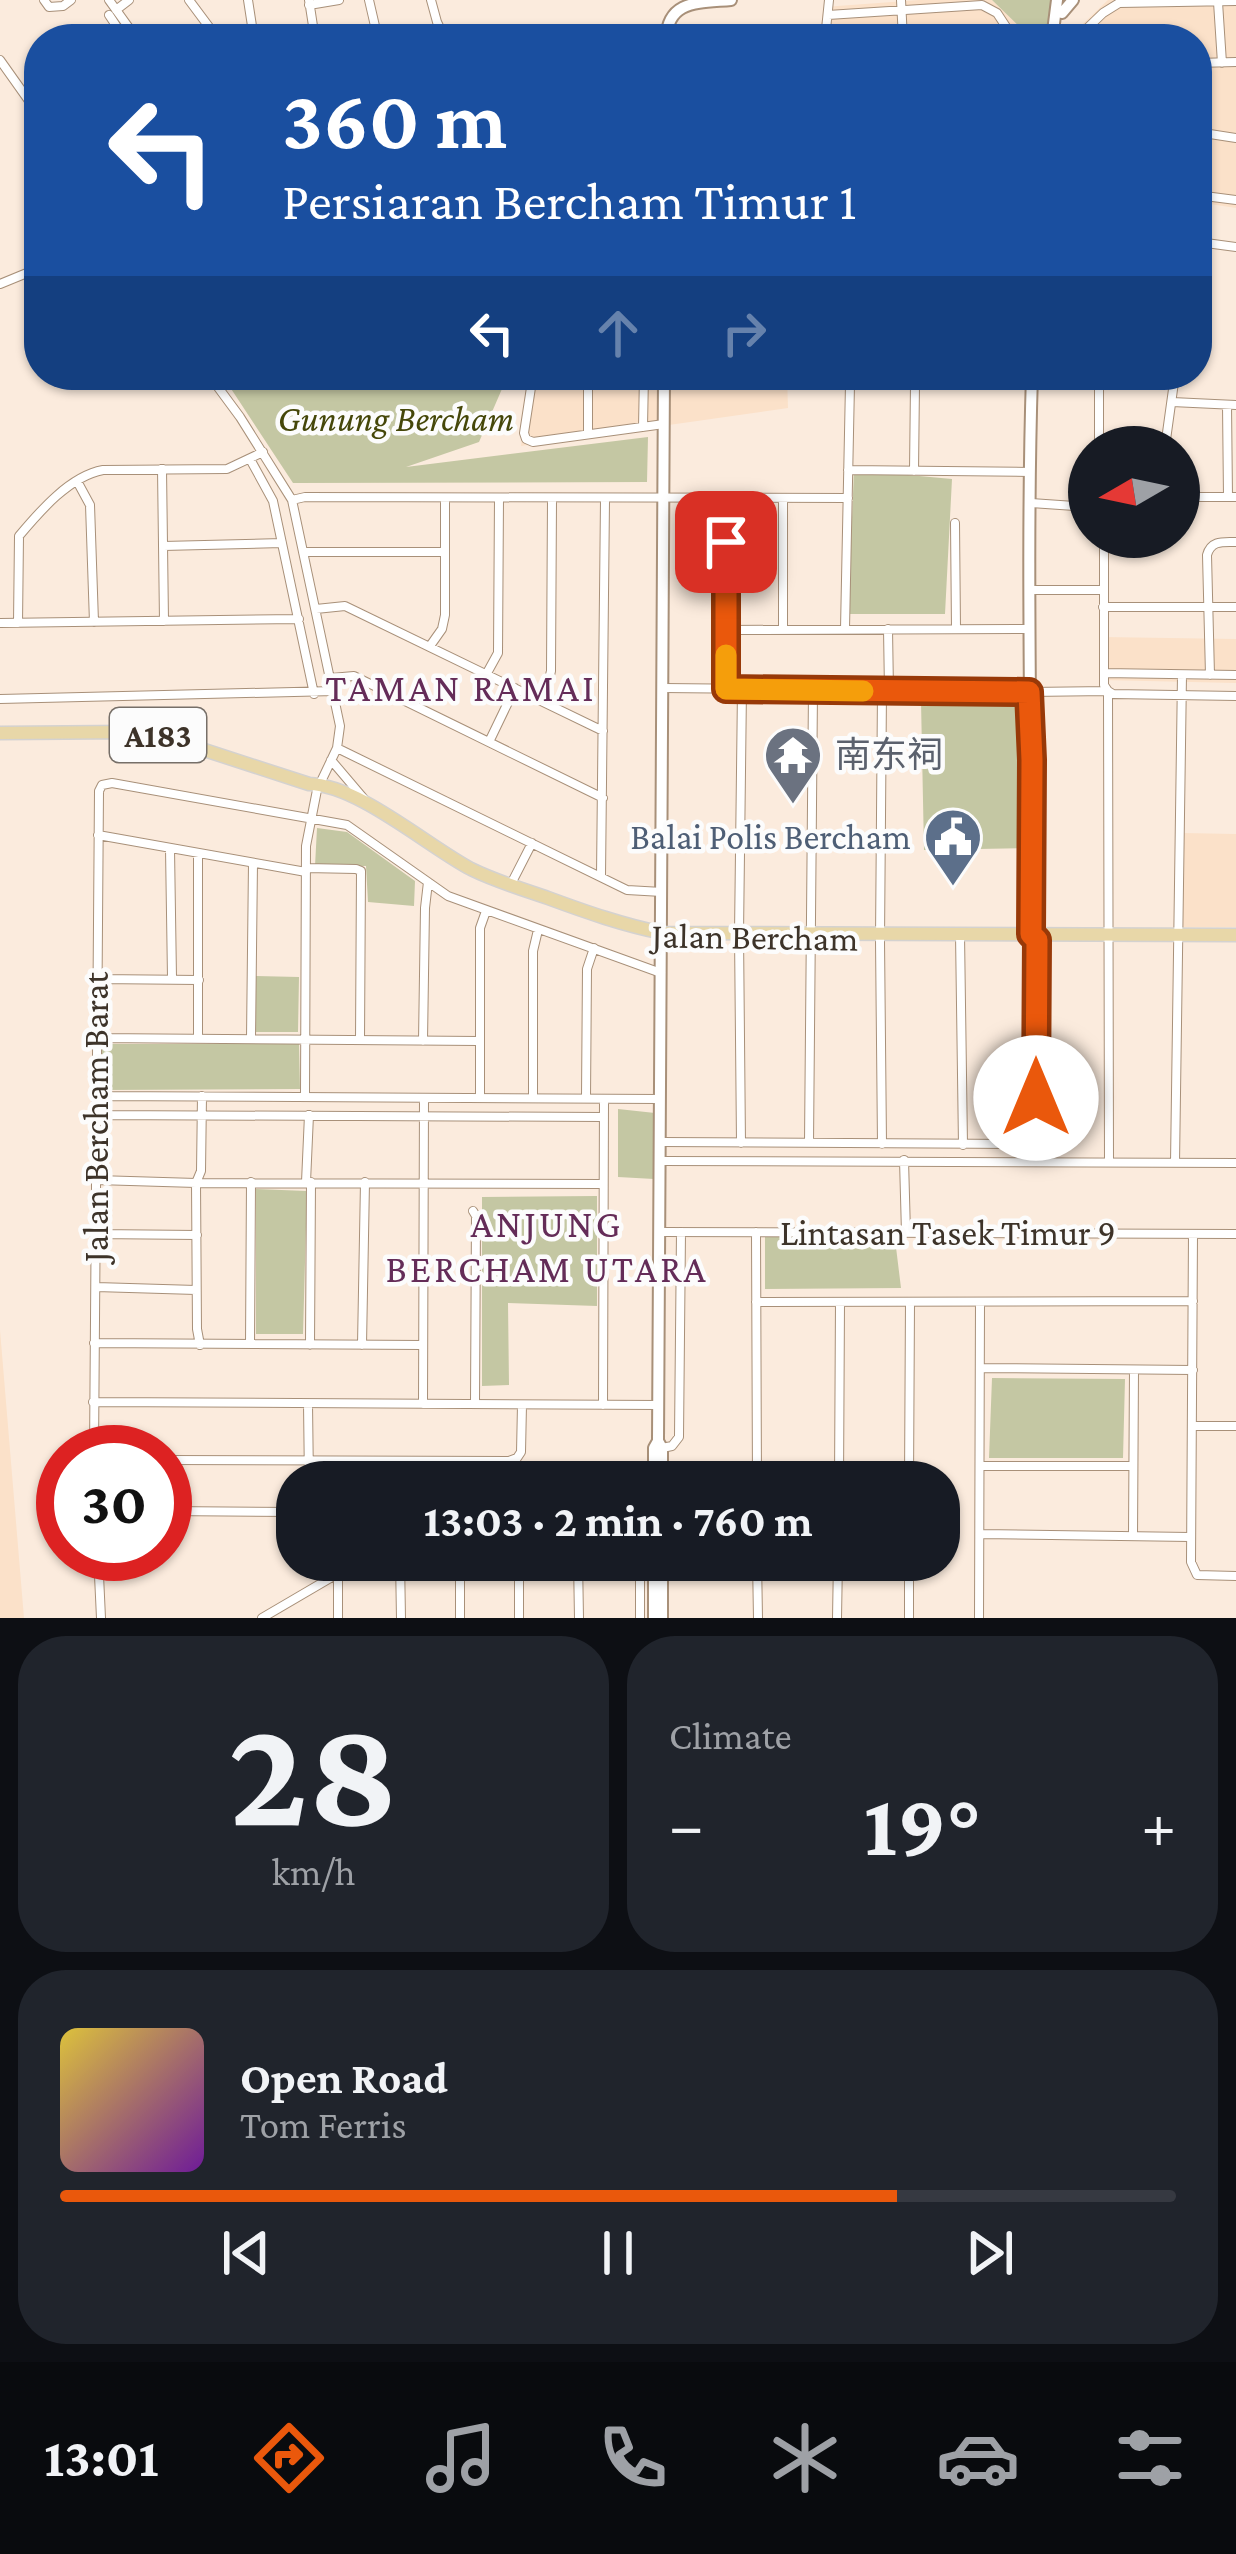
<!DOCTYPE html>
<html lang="en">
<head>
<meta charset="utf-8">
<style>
	body { margin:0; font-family:"Crimson Pro","Noto Sans SC",serif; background:#20242c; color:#f1f3f6; height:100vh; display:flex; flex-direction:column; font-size:45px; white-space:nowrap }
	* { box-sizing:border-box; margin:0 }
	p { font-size:39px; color:#9ea1a6 }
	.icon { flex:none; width:66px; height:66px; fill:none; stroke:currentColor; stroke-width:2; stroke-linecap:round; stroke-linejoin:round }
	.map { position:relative; height:1618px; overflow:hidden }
	.side { display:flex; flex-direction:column; gap:18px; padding:18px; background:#0d0f14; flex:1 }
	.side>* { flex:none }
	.guide { position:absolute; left:24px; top:24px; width:1188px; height:366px; border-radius:48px; box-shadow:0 3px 9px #0004; background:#1a4fa0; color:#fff; overflow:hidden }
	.needle { width:78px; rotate:261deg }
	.fabs { position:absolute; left:1068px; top:426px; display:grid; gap:24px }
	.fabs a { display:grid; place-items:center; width:132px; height:132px; border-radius:50%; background:#171b24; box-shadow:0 3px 9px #0004; font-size:60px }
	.speed { position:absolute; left:36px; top:1425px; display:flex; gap:24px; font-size:60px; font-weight:700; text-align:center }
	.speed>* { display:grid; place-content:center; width:156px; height:156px; border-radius:50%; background:#171b24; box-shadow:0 3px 9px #0004; line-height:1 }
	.speed .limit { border:18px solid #d22; background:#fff; color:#111 }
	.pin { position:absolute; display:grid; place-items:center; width:102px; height:102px; color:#fff; margin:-51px; border-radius:24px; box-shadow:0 6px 18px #0006 }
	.me { position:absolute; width:132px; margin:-66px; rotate:0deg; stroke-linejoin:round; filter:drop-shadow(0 0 9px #0008) }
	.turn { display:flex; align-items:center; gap:42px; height:252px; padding:0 60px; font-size:54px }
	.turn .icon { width:156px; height:156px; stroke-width:2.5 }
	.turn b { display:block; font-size:84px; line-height:102px }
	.lanes { display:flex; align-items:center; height:114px; padding:0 60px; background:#0003; justify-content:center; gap:60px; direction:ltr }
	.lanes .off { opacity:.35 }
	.big { font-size:90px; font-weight:700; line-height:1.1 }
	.side .tile { flex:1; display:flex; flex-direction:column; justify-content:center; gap:18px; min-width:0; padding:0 42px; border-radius:48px; background:#20242c }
	.side .dial { align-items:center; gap:0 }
	.dial b { font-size:156px; line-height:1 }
	.song { display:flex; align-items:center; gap:36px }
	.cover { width:144px; height:144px; border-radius:18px; background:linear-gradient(135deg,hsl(50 70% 55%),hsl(280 70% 35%)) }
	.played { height:12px; border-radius:6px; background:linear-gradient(90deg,#ea580c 75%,#363941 75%) }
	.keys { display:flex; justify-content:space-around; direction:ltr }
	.heat { display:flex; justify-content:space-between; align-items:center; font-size:66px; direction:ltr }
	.side .tiles { flex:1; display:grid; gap:18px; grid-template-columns:1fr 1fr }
	.tile:last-child { grid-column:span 2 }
	.trip { position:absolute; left:276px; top:1461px; width:684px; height:120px; border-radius:48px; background:#171b24; box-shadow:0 3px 9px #0004; font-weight:700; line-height:120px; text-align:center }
	.dock { display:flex; height:192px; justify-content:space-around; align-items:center; background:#090b0e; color:#9ea1a6 }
	.dock .icon { width:84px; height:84px }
	.dock .on { color:#ea580c }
	.dock b { font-size:54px; color:#f1f3f6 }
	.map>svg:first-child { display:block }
</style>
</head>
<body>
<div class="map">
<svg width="1236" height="1618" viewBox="0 0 1236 1618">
	<rect width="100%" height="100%" fill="#fbebdd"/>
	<!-- built -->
	<path fill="#fbe1c9" d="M919 0H992L1022 29V39H819L824 7Z
		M1108 0H1236V208L1197 202V39H1067Z
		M530 375 787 376 788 408 521 446Z
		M1102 637 1236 639V683L1102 680Z
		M1182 833 1236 834V927H1182Z
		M0 1330 24 1618H0Z"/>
	<!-- green -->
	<path fill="#c4c7a3" d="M992 0H1052L1046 39H1022V29Z
		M222 375H240L250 382 246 375H508L479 442 406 467 648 437 647 482 293 483Z
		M854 470 952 479 945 614H848Z
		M921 701 1024 702 1025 848 924 850Z
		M317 828 347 832 415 881 414 906 368 902 366 866H315Z
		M256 976 299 977 298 1032H256Z
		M101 1044H299L300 1089 102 1090Z
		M618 1109 655 1113 654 1179 618 1177Z
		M256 1189 307 1191 303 1334H256Z
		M597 1196V1306L508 1303 509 1385 482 1386V1197Z
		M765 1236 895 1239 901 1288 765 1289Z
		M992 1378 1125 1379 1123 1458H989Z"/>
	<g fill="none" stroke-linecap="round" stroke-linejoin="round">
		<defs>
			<path id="street" d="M44 0 49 7 63 6 71 0
				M109 0 137 39
				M189 0 218 39
				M309 0 315 39
				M369 0 378 39
				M431 0 437 22 445 39
				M901 0 903 39
				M1218 2 1222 63
				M309 5 339 0
				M116 10 129 0
				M109 15 125 39
				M828 15 982 5 997 13 1014 39
				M240 39 252 26 248 0
				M825 39 829 0
				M1076 39 1103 13 1119 3 1236 1
				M0 60 39 115
				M1197 63 1236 62
				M1197 132 1236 138
				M1197 195 1236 200
				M1197 247 1206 243 1236 247
				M0 284 39 268
				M209 375 240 417 292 500 340 726 337 748 317 790 306 846 305 1096
				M568 375 532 381 524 433 526 439 533 442 664 424
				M588 375V433
				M664 383 1031 384
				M1172 402 1236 405
				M1227 405 1228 497
				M643 427 644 375
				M1099 443V375
				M1165 447 1175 375
				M250 459 273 501 314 694
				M162 469 164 621
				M848 470 1030 472
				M914 471 915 384
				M77 481 90 505 94 622
				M1179 497H1236
				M725 499 726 689
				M292 500 305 497 848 498
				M1031 503 1089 507
				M955 523 956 629
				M1104 537V673
				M163 546 282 543
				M303 552H445
				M1030 590H1103
				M1103 607H1236
				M316 609 345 606 603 731
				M0 623 299 619
				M18 623 19 536C40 511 70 476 103 470L227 469 263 452
				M845 629 850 384
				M888 629 889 691
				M726 630 1030 629
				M783 630V498
				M430 646 442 629 445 615V498
				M487 673 498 653 499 498
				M1210 675 1207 555C1211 540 1223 542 1236 542
				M331 678 354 676 603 798
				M663 688 1029 692 1108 691 1104 685V673L1236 675
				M882 691 880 940 882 1144
				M0 699 334 691
				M538 699 548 683 551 671 552 500
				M489 742 515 688
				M337 748 627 890 662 892
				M331 760 365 800
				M98 835 306 872
				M170 849 172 978
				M306 868 356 869 361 871 360 1040
				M601 876 605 500
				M511 884 532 843
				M960 934 963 1145
				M97 979 199 980
				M96 1038 479 1041
				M198 1038V853
				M251 1038 253 863
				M423 1041 425 908 428 882
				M97 1096 660 1099
				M480 1098V928L486 911
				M533 1098V951L538 930
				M586 1098 587 969 594 948
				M97 1115 604 1117
				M661 1142 1033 1144 1036 1137 1037 940 1031 934
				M741 1143 739 934 742 689
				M809 1143 813 691
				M904 1160 906 1233
				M661 1161 1236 1163
				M1109 1161 1108 691 1113 694 1236 696
				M1175 1163 1182 675
				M97 1180 196 1183 603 1184
				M306 1182 309 1115
				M473 1211 476 1216 475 1404
				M660 1232 1236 1234
				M756 1232 757 1482
				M96 1234 197 1235
				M1193 1234 1191 1562 1197 1575 1236 1576
				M96 1287 196 1290
				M756 1302 1193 1301
				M94 1343 423 1345
				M250 1344 251 1182
				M200 1345 197 1329 196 1183 201 1171 202 1096
				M310 1345 311 1182
				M362 1345 365 1182
				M980 1368 1193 1370
				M93 1402 659 1405
				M308 1404 309 1482
				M423 1404 424 1098
				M603 1405 604 1099
				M1192 1426H1236
				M662 1448 672 1446 679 1437 681 1232
				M94 1452 99 791 102 785 112 783 347 825 448 896 661 973
				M165 1460 509 1461 517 1458 521 1452 522 1405
				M980 1466H1133
				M577 1482V1475
				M839 1482 840 1302
				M909 1482 910 1302
				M165 1511 297 1512
				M980 1534 1190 1537
				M1133 1536 1134 1370
				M98 1554 101 1618
				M400 1560 401 1618
				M460 1560V1618
				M519 1560V1618
				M578 1560 579 1618
				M757 1560 758 1618
				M262 1618 361 1560
				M338 1618V1574
				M640 1618V1560
				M837 1618 838 1560
				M909 1618V1560
				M979 1618 980 1302"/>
			<path id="secondary" d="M1062 13 1073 0
				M666 39C668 0 697 3 731 0
				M1052 39 1057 0
				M1026 939 1031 934C1032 748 1026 561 1032 375
				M658 1441 662 1448V1482
				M654 1482V1448L658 1441 664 375
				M654 1618V1560
				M662 1618V1560"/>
			<path id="primary" d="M0 733 131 732 158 735 309 784C358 785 426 845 471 869 495 881 522 889 548 898 586 912 623 925 663 933L1236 935"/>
		</defs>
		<!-- street casing -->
		<use href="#street" stroke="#a89079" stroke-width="10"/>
		<!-- secondary casing -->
		<use href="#secondary" stroke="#a89079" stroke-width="14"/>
		<!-- primary casing -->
		<use href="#primary" stroke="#d4d2d0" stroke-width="15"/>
		<!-- street -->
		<use href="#street" stroke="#fff" stroke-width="8"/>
		<!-- secondary -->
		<use href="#secondary" stroke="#fff" stroke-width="10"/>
		<!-- primary -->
		<use href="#primary" stroke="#e8d7a8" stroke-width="12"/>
	</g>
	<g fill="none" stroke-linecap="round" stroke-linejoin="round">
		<defs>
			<path id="route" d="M726 542V689L1029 692 1032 760 1031 934 1037 940 1036 1098"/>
		</defs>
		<!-- route casing -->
		<use href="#route" stroke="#983908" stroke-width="30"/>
		<!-- route -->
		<use href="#route" stroke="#ea580c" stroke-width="21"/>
		<!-- slow -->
		<path stroke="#f59e0b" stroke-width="21" d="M726 655V689L863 691"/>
	</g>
	<!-- icons -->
	<defs>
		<symbol id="temple-pin" viewBox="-11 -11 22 30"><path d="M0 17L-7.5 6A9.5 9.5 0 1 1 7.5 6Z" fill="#6b7280" stroke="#fcfcfc"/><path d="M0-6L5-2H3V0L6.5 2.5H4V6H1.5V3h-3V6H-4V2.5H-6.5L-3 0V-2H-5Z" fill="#fff"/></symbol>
		<symbol id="civic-pin" viewBox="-11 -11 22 30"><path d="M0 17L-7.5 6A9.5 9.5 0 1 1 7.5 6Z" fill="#5c6f8a" stroke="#fcfcfc"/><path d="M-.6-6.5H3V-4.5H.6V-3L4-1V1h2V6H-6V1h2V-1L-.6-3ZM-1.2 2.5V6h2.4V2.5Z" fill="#fff"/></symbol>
	</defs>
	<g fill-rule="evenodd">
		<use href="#temple-pin" x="760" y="722" width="66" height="90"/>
		<use href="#civic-pin" x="920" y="804" width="66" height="90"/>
	</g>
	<g text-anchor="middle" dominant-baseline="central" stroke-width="9" stroke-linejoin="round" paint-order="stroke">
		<!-- shield labels -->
		<rect fill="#fcfcfc" stroke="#766f68" stroke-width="3" x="110" y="708" width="96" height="54" rx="9"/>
		<g font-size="33" font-weight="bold" fill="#3d3329">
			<text x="158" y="735">A183</text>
		</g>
		<!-- park labels -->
		<g font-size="36" font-style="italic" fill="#454709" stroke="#fcfcfc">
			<text x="396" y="419">Gunung Bercham</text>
		</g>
		<!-- worship labels -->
		<g font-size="36" fill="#5b616d" stroke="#fcfcfc" text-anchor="start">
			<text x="835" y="755">南东祠</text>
		</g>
		<!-- service labels -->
		<g font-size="36" fill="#4e5e75" stroke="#fcfcfc" text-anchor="end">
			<text x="911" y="837">Balai Polis Bercham</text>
		</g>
		<!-- street labels -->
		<g font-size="36" fill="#3d3329" stroke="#fcfcfc">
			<text transform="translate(755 937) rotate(1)">Jalan Bercham</text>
			<text transform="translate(96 1117) rotate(-90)">Jalan Bercham Barat</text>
			<text x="948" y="1233">Lintasan Tasek Timur 9</text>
		</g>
		<!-- neighbourhood labels -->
		<g font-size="39" letter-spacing="3" fill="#642c58" stroke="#fcfcfc">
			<text x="461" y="687">TAMAN RAMAI</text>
			<text x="547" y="1223">ANJUNG<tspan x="547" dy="45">BERCHAM UTARA</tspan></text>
		</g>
	</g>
</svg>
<div class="fabs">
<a><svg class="needle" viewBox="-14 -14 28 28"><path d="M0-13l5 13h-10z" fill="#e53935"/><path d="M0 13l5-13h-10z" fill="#9ea1a6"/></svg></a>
</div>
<div class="speed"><div class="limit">30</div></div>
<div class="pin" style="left:726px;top:542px;background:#d93025"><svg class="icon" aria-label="arrive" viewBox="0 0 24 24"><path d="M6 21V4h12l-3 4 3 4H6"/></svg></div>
<svg class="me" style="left:1036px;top:1098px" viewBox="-20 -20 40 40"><circle r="19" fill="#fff"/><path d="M0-13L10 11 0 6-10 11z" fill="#ea580c"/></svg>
<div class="trip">13:03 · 2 min · 760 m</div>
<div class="guide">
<div class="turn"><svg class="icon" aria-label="left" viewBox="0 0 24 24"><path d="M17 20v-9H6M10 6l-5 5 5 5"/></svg><div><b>360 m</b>Persiaran Bercham Timur 1</div></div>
<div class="lanes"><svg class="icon" aria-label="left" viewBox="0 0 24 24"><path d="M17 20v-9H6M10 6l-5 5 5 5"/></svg><svg class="icon off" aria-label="ahead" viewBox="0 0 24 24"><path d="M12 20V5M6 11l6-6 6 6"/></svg><svg class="icon off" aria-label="right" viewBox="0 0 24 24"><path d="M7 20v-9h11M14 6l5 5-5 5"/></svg></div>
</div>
</div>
<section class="side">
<div class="tiles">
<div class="tile dial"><b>28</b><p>km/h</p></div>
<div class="tile"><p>Climate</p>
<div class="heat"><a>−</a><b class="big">19°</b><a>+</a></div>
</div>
<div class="tile">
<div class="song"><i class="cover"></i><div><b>Open Road</b><p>Tom Ferris</p></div></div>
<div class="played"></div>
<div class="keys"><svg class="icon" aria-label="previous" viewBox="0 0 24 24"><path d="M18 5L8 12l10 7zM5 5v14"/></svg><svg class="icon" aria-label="pause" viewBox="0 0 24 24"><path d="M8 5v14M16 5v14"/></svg><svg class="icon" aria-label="next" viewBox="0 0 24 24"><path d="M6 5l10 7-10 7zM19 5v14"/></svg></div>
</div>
</div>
</section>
<nav class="dock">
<b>13:01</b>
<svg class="icon on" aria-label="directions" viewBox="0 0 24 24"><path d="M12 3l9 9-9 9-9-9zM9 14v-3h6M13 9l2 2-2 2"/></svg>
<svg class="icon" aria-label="music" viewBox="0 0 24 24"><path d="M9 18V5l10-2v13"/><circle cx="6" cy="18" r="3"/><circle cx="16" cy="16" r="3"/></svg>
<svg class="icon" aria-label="phone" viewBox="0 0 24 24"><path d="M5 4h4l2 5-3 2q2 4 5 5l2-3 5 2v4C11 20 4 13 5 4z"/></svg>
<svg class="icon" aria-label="climate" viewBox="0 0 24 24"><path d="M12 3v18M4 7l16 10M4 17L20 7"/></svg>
<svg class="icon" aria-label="car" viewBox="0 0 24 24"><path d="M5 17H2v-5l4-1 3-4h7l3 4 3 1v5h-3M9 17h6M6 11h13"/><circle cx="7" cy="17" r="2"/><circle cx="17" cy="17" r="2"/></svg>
<svg class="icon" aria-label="filters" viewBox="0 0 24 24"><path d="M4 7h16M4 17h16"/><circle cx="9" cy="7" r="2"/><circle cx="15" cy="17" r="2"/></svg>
</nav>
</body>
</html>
